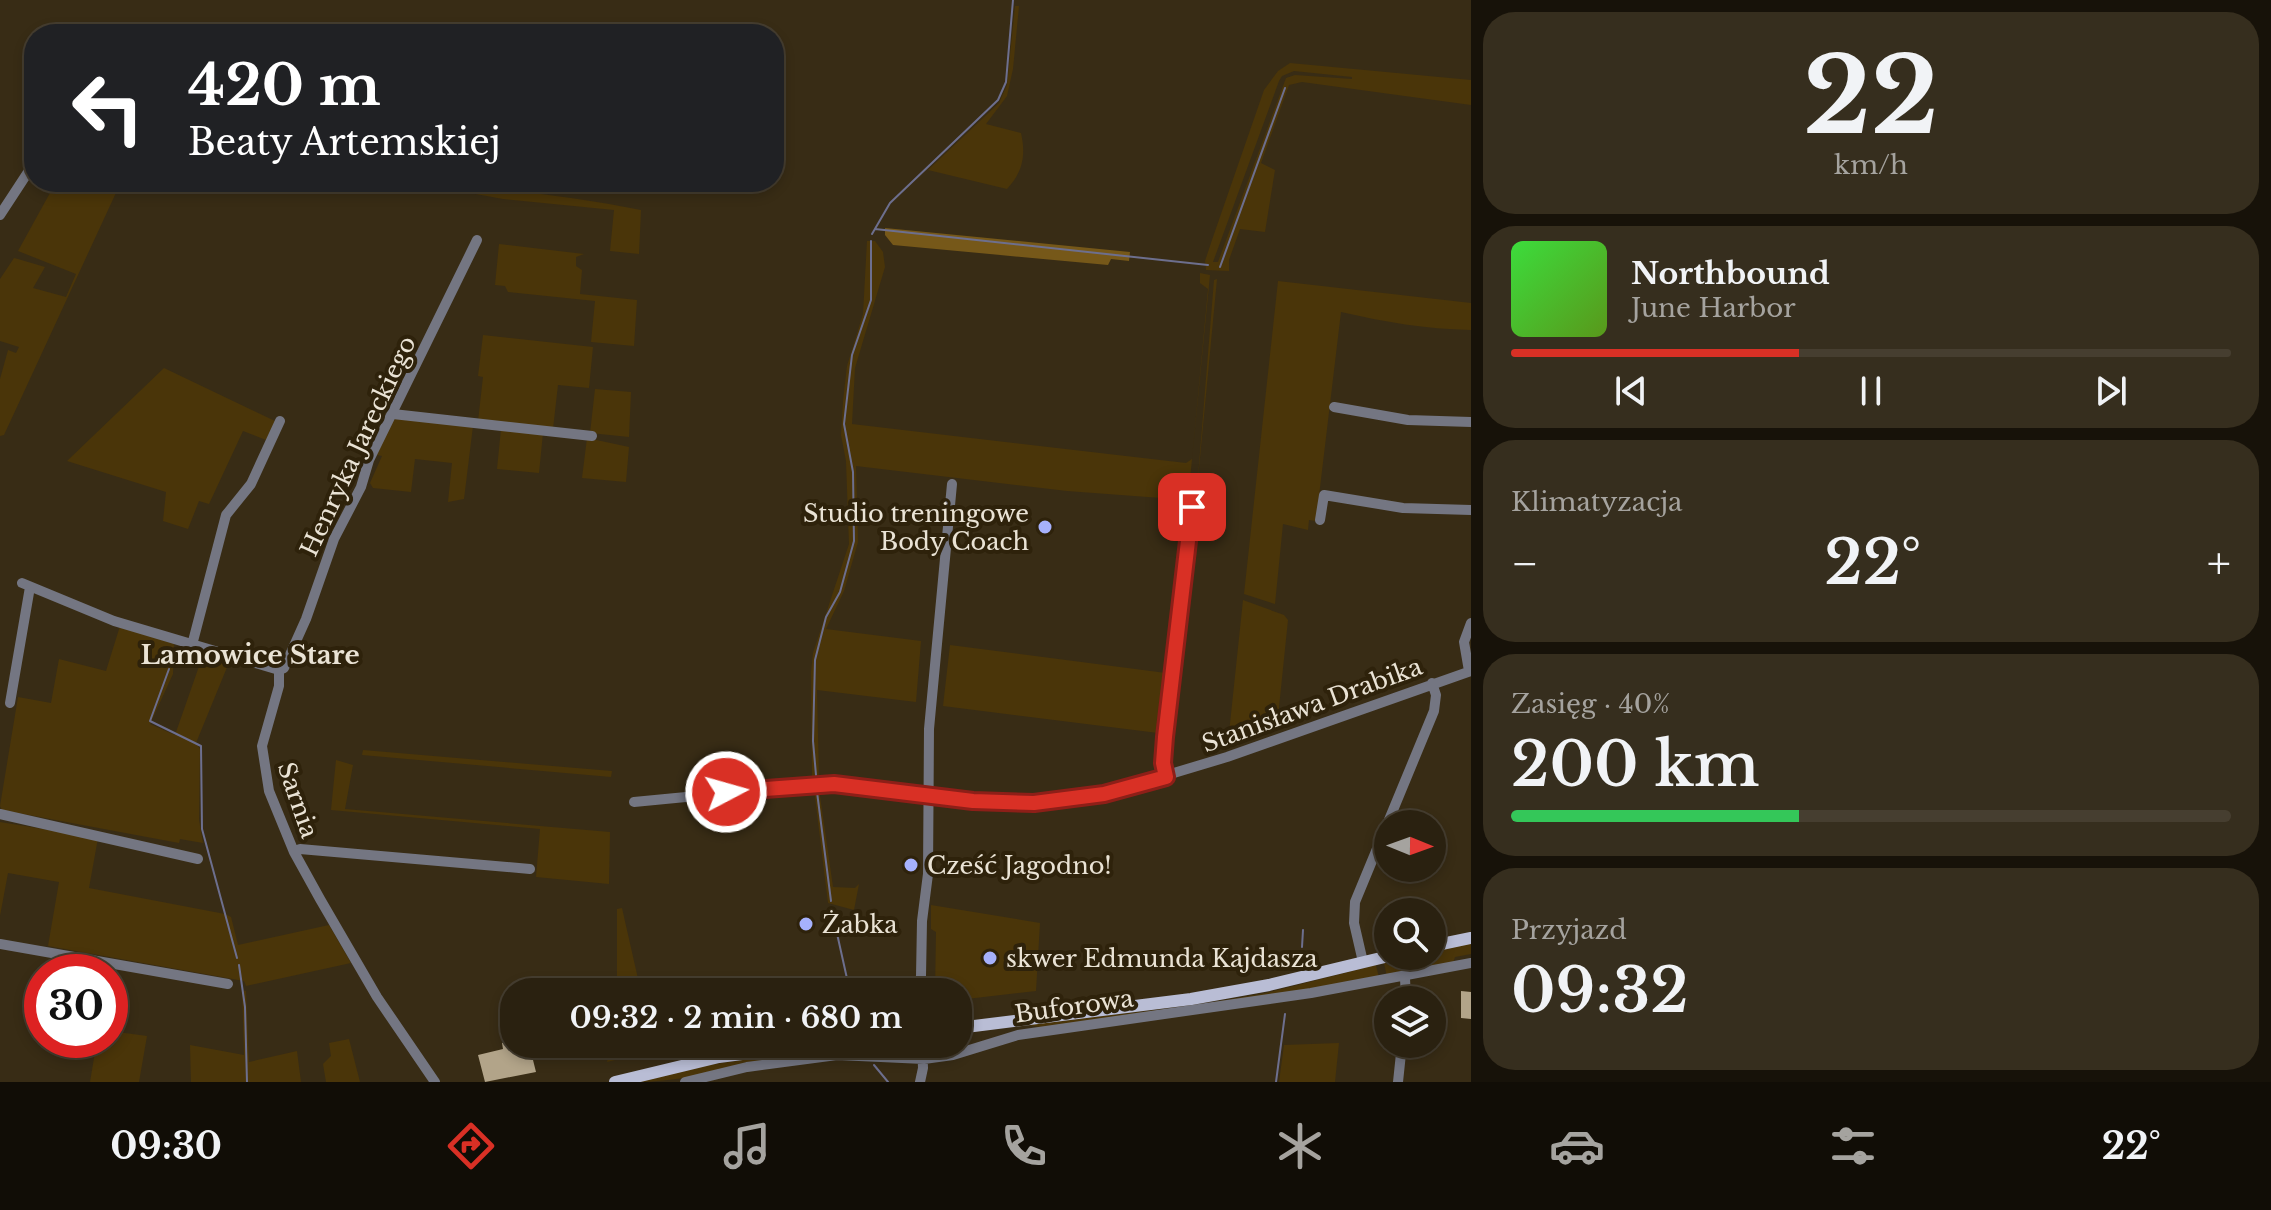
<!DOCTYPE html>
<html lang="pl">
<head>
<meta charset="utf-8">
<style>
	body { margin:0; font-family:"Libre Baskerville",serif; background:#362e1e; color:#f1f3f6; height:100vh; display:flex; flex-direction:column; font-size:30px; white-space:nowrap }
	* { box-sizing:border-box; margin:0 }
	p { font-size:26px; color:#a5a39f }
	.icon { flex:none; width:44px; height:44px; fill:none; stroke:currentColor; stroke-width:2; stroke-linecap:round; stroke-linejoin:round }
	.map { position:relative; flex:1; overflow:hidden }
	.drawer { display:flex; flex-direction:column; gap:12px; padding:12px; background:#171209; width:800px }
	.drawer>* { flex:none }
	.banner { position:absolute; left:24px; top:24px; width:760px; height:168px; border-radius:32px; box-shadow:0 4px 12px #0003,0 0 0 2px #463e30; background:#202124; color:#fff; overflow:hidden }
	.needle { width:52px; rotate:91deg }
	.fabs { position:absolute; left:1374px; top:810px; display:grid; gap:16px }
	.fabs a { display:grid; place-items:center; width:72px; height:72px; border-radius:50%; background:#2a2110; box-shadow:0 4px 12px #0003,0 0 0 2px #463e30; font-size:40px }
	.speed { position:absolute; left:24px; top:954px; display:flex; gap:16px; font-size:40px; font-weight:700; text-align:center }
	.speed>* { display:grid; place-content:center; width:104px; height:104px; border-radius:50%; background:#2a2110; box-shadow:0 4px 12px #0003,0 0 0 2px #463e30; line-height:1 }
	.speed .limit { border:12px solid #d22; background:#fff; color:#111 }
	.pin { position:absolute; display:grid; place-items:center; width:68px; height:68px; color:#fff; margin:-34px; border-radius:16px; box-shadow:0 4px 12px #0006 }
	.me { position:absolute; width:88px; margin:-44px; rotate:84deg; stroke-linejoin:round; filter:drop-shadow(0 0 6px #0008) }
	.turn { display:flex; align-items:center; gap:28px; height:168px; padding:0 32px; font-size:36px }
	.turn .icon { width:104px; height:104px; stroke-width:2.5 }
	.turn b { display:block; font-size:56px; line-height:68px }
	.big { font-size:60px; font-weight:600; line-height:1.1 }
	.drawer .card { flex:1; display:flex; flex-direction:column; justify-content:center; gap:12px; min-width:0; padding:0 28px; border-radius:32px; background:#362e1e }
	.drawer .dial { align-items:center; gap:0 }
	.dial b { font-size:104px; line-height:1 }
	.song { display:flex; align-items:center; gap:24px }
	.cover { width:96px; height:96px; border-radius:12px; background:linear-gradient(135deg,hsl(120 70% 55%),hsl(90 70% 35%)) }
	.played { height:8px; border-radius:4px; background:linear-gradient(90deg,#d93025 40%,#463e30 40%) }
	.keys { display:flex; justify-content:space-around; direction:ltr }
	.heat { display:flex; justify-content:space-between; align-items:center; font-size:44px; direction:ltr }
	.charge { height:12px; border-radius:6px; background:linear-gradient(90deg,#34c759 40%,#463e30 0) }
	.trip { position:absolute; left:500px; top:978px; width:472px; height:80px; border-radius:32px; background:#2a2110; box-shadow:0 4px 12px #0003,0 0 0 2px #463e30; font-weight:600; line-height:80px; text-align:center }
	.tab-bar { display:flex; height:128px; justify-content:space-around; align-items:center; background:#110d06; color:#a5a39f }
	.tab-bar .icon { width:56px; height:56px }
	.tab-bar .current { color:#d93025 }
	.tab-bar b { font-size:36px; color:#f1f3f6 }
	main { display:flex; flex:1; min-height:0 }
	.map>svg:first-child { display:block }
</style>
</head>
<body>
<main>
<div class="map">
<svg width="1471" height="1082" viewBox="0 0 1471 1082">
	<rect width="100%" height="100%" fill="#382c15"/>
	<!-- green -->
	<path fill="#4a3509" fill-rule="evenodd" d="M1015 6H1019L1013 69 1007 96 986 124 1021 133C1026 155 1023 172 1007 189L928 170 999 103 1007 85Z
		M1290 63 1471 80V105L1302 82 1289 85 1261 163 1275 170 1265 232 1240 229 1229 260V271L1206 270 1205 261 1213 237 1264 90 1278 71ZM1294 71 1352 77V79L1295 75 1286 78 1218 262H1213L1279 81 1282 76Z
		M56 182H121L4 435 0 436V379L8 350 16 353 19 347 0 341V279L14 258 18 259 45 267 33 288 66 297 76 274 18 251Z
		M337 182C440 182 540 190 641 210L639 254 610 251 614 210 503 199 443 188 359 184 357 189Z
		M867 241H875L883 252 885 267 855 368 852 424 1186 463 1192 459 1208 289 1200 283V273L1210 275 1188 500 1067 491 856 466 858 542 844 591 826 629 921 641 916 702 817 690 819 778H812L811 672 813 653 849 544 846 461 841 435 843 401 847 366 863 314Z
		M499 244 584 254 576 257V266L582 270 580 294 637 300 634 346 591 342 595 301 508 292 505 286 495 285Z
		M1217 279 1197 489 1214 280Z
		M1278 281 1471 303V330C1425 329 1385 322 1341 312L1316 521 1309 520 1308 530 1283 524 1275 604 1244 594Z
		M483 335 593 347 589 388 558 385 553 429 478 421 483 377 478 376Z
		M164 368 275 421 266 440 243 431 209 504 199 501 188 529 163 521 166 492 67 461Z
		M595 389 631 392 629 437 590 433Z
		M398 417 473 426 464 499 448 502 452 463 415 459 411 492 373 488 370 483 382 456 377 455 391 422Z
		M501 429 543 433 539 473 497 469Z
		M587 438 629 447 626 482 582 478Z
		M1243 600 1284 615 1288 620 1278 717 1229 733Z
		M120 626 174 644 173 674 150 724 175 735 204 652 230 660 196 743 200 749 199 820 203 843 180 839 179 843 2 810 0 806 18 697 51 703 59 659 106 671Z
		M950 645 1166 673 1158 733 943 706Z
		M363 750 612 771 611 777 362 755Z
		M336 760 353 765 345 809 610 832 609 884 536 877 540 829 331 810Z
		M814 789H819L833 887 855 888 859 884 854 910 828 903Z
		M0 822 98 838 89 888 225 914 231 917 238 945 329 925 351 963 246 986 244 981 48 946 59 882 8 873 0 916Z
		M931 905 1040 923 1036 991 958 1000V992H935L936 932 931 929Z
		M622 908 641 992H617V909Z
		M1471 942V954L1455 957 1453 963 1387 977 1384 963 1415 956H1432V952Z
		M1376 965 1379 978 1357 982 1048 1028 1027 1025 1190 1006 1266 993Z
		M242 990 246 991 249 1062 297 1051 301 1082H191L190 1045 244 1055Z
		M110 1031 147 1036 139 1082H90L97 1040H110Z
		M349 1039 360 1082H326L323 1064 331 1056 329 1043Z
		M1339 1043 1335 1082H1279L1284 1045Z
		M612 1044H680L607 1062Z
		M862 1044H900L901 1056C883 1055 864 1049 845 1050 775 1054 705 1082 636 1082L700 1066Z"/>
	<!-- forest -->
	<path fill="#765819" d="M885 228 1130 252 1129 261 1111 259 1108 265 893 245 885 235Z"/>
	<g fill="none" stroke-linecap="round" stroke-linejoin="round">
		<!-- stream -->
		<path stroke="#6d6f8e" stroke-width="2" d="M875 229 1208 265
			M872 234 890 203 998 100 1006 82 1013 0
			M1220 267 1285 88
			M169 669 150 721 201 746 202 829 237 958
			M816 775 813 741 815 660 826 617 840 592 854 541 853 472 844 424 852 355 871 300V241
			M817 792 831 901
			M834 920 850 992
			M1302 947 1303 930
			M239 965 245 1007 247 1082
			M874 1065 888 1082
			M1276 1082 1285 1014"/>
	</g>
	<!-- building -->
	<path fill="#b2a489" d="M1461 991 1471 992V1019L1461 1018Z
		M514 1040V1044H529L536 1072 485 1082 478 1055 503 1049 502 1043Z"/>
	<g fill="none" stroke-linecap="round" stroke-linejoin="round">
		<!-- minor -->
		<path stroke="#747682" stroke-width="10" d="M0 215 34 163
			M1334 407 1408 420 1471 422
			M393 414 592 436
			M1320 520 1324 495 1403 508 1471 510
			M22 583 114 621 279 670
			M192 645 226 515 251 484 280 421
			M279 670 284 668 306 619 334 539 361 487 369 460 477 240
			M279 670V686L262 746 269 791 294 852 320 899 377 997 435 1082
			M1469 671 1464 642 1471 623
			M10 703 30 587
			M1166 777 1163 763 1165 737 1192 507
			M634 802 820 784 1006 803 1104 794 1227 757 1471 671
			M0 814 198 859
			M294 852 300 849 530 869
			M0 944 228 984
			M1363 962 1354 923 1355 902 1434 711 1436 695 1432 683
			M1405 978 1406 1000
			M917 992 921 976 922 921 928 874 929 729 952 484
			M685 1082 747 1067 837 1055 924 1059 953 1055 1018 1035 1311 993 1471 963
			M920 1082 923 1068 922 1044
			M1398 1082 1402 1044"/>
		<!-- major -->
		<path stroke="#b9bdd5" stroke-width="12" d="M1432 946 1471 938
			M958 1028 1191 999 1269 985 1389 956
			M615 1082 719 1057 819 1044"/>
	</g>
	<g fill="none" stroke-linecap="round" stroke-linejoin="round">
		<defs>
			<path id="route" d="M726 792 834 784 973 801 1034 803 1104 794 1166 777 1163 763 1165 737 1192 507"/>
		</defs>
		<!-- route casing -->
		<use href="#route" stroke="#8d1f18" stroke-width="20"/>
		<!-- route -->
		<use href="#route" stroke="#d93025" stroke-width="14"/>
	</g>
	<!-- markers -->
	<g fill="#a6b1fc" stroke="#2e220b" stroke-width="3">
		<circle cx="1045" cy="527" r="8"/>
		<circle cx="911" cy="865" r="8"/>
		<circle cx="806" cy="924" r="8"/>
		<circle cx="990" cy="958" r="8"/>
	</g>
	<g text-anchor="middle" dominant-baseline="central" stroke-width="8" stroke-linejoin="round" paint-order="stroke">
		<!-- street labels -->
		<g font-size="24" fill="#eae3d5" stroke="#2e220b">
			<text transform="translate(358 446) rotate(-65)">Henryka Jareckiego</text>
			<text transform="translate(1312 705) rotate(-20)">Stanisława Drabika</text>
			<text transform="translate(298 800) rotate(71)">Sarnia</text>
			<text transform="translate(1074 1006) rotate(-8)">Buforowa</text>
		</g>
		<!-- poi labels -->
		<g font-size="24" fill="#eae3d5" stroke="#2e220b" text-anchor="start">
			<text x="1029" y="513" text-anchor="end">Studio treningowe<tspan x="1029" dy="28">Body Coach</tspan></text>
			<text x="927" y="865">Cześć Jagodno!</text>
			<text x="822" y="924">Żabka</text>
			<text x="1006" y="958">skwer Edmunda Kajdasza</text>
		</g>
		<!-- neighbourhood labels -->
		<g font-size="26" font-weight="bold" fill="#eae3d5" stroke="#2e220b">
			<text x="250" y="655">Lamowice Stare</text>
		</g>
	</g>
</svg>
<div class="fabs">
<a><svg class="needle" viewBox="-14 -14 28 28"><path d="M0-13l5 13h-10z" fill="#e53935"/><path d="M0 13l5-13h-10z" fill="#a5a39f"/></svg></a>
<a><svg class="icon" aria-label="search" viewBox="0 0 24 24"><circle cx="10" cy="10" r="6"/><path d="M15 15l6 6"/></svg></a>
<a><svg class="icon" aria-label="layers" viewBox="0 0 24 24"><path d="M12 4l9 5-9 5-9-5zM3 14l9 5 9-5"/></svg></a>
</div>
<div class="speed"><div class="limit">30</div></div>
<div class="pin" style="left:1192px;top:507px;background:#d93025"><svg class="icon" aria-label="arrive" viewBox="0 0 24 24"><path d="M6 21V4h12l-3 4 3 4H6"/></svg></div>
<svg class="me" style="left:726px;top:792px" viewBox="-20 -20 40 40"><circle r="17" fill="#d93025" stroke="#fff" stroke-width="3"/><path d="M0-11L8 9 0 5-8 9z" fill="#fff"/></svg>
<div class="trip">09:32 · 2 min · 680 m</div>
<div class="banner">
<div class="turn"><svg class="icon" aria-label="left" viewBox="0 0 24 24"><path d="M17 20v-9H6M10 6l-5 5 5 5"/></svg><div><b>420 m</b>Beaty Artemskiej</div></div>
</div>
</div>
<section class="drawer">
<div class="card dial"><b>22</b><p>km/h</p></div>
<div class="card">
<div class="song"><i class="cover"></i><div><b>Northbound</b><p>June Harbor</p></div></div>
<div class="played"></div>
<div class="keys"><svg class="icon" aria-label="previous" viewBox="0 0 24 24"><path d="M18 5L8 12l10 7zM5 5v14"/></svg><svg class="icon" aria-label="pause" viewBox="0 0 24 24"><path d="M8 5v14M16 5v14"/></svg><svg class="icon" aria-label="next" viewBox="0 0 24 24"><path d="M6 5l10 7-10 7zM19 5v14"/></svg></div>
</div>
<div class="card"><p>Klimatyzacja</p>
<div class="heat"><a>−</a><b class="big">22°</b><a>+</a></div>
</div>
<div class="card"><p>Zasięg · 40%</p><b class="big">200 km</b><div class="charge"></div></div>
<div class="card"><p>Przyjazd</p><b class="big">09:32</b></div>
</section>
</main>
<nav class="tab-bar">
<b>09:30</b>
<svg class="icon current" aria-label="directions" viewBox="0 0 24 24"><path d="M12 3l9 9-9 9-9-9zM9 14v-3h6M13 9l2 2-2 2"/></svg>
<svg class="icon" aria-label="music" viewBox="0 0 24 24"><path d="M9 18V5l10-2v13"/><circle cx="6" cy="18" r="3"/><circle cx="16" cy="16" r="3"/></svg>
<svg class="icon" aria-label="phone" viewBox="0 0 24 24"><path d="M5 4h4l2 5-3 2q2 4 5 5l2-3 5 2v4C11 20 4 13 5 4z"/></svg>
<svg class="icon" aria-label="climate" viewBox="0 0 24 24"><path d="M12 3v18M4 7l16 10M4 17L20 7"/></svg>
<svg class="icon" aria-label="car" viewBox="0 0 24 24"><path d="M5 17H2v-5l4-1 3-4h7l3 4 3 1v5h-3M9 17h6M6 11h13"/><circle cx="7" cy="17" r="2"/><circle cx="17" cy="17" r="2"/></svg>
<svg class="icon" aria-label="filters" viewBox="0 0 24 24"><path d="M4 7h16M4 17h16"/><circle cx="9" cy="7" r="2"/><circle cx="15" cy="17" r="2"/></svg>
<b>22°</b>
</nav>
</body>
</html>
